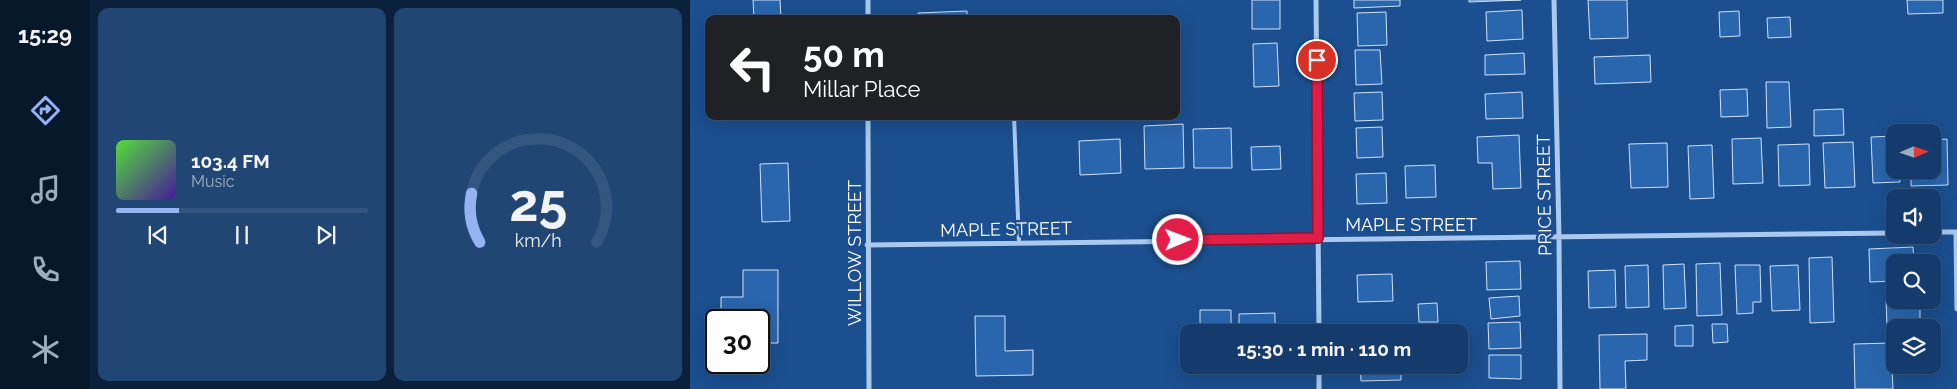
<!DOCTYPE html>
<html lang="en">
<head>
<meta charset="utf-8">
<style>
	body { margin:0; font-family:Raleway,sans-serif; background:#214673; color:#f1f3f6; height:100vh; display:flex; flex-direction:column; font-size:19px; white-space:nowrap }
	* { box-sizing:border-box; margin:0 }
	p { font-size:16px; color:#9dadc1 }
	.icon { flex:none; width:28px; height:28px; fill:none; stroke:currentColor; stroke-width:2; stroke-linecap:round; stroke-linejoin:round }
	.map { position:relative; flex:1; overflow:hidden }
	.side { display:flex; flex-direction:column; gap:8px; padding:8px; background:#0b203b; width:600px }
	.side>* { flex:none }
	.hud { position:absolute; left:15px; top:15px; width:475px; height:105px; border-radius:10px; box-shadow:0 5px 20px #0002,0 0 0 1px #33557e; background:#202124; color:#fff; overflow:hidden }
	.needle { width:32px; rotate:88deg }
	.controls { position:absolute; left:1196px; top:124px; display:grid; gap:10px }
	.controls a { display:grid; place-items:center; width:55px; height:55px; border-radius:10px; background:#143b6b; box-shadow:0 5px 20px #0002,0 0 0 1px #33557e; font-size:25px }
	.speed { position:absolute; left:15px; top:309px; display:flex; gap:10px; font-size:25px; font-weight:700; text-align:center }
	.speed>* { display:grid; place-content:center; width:65px; height:65px; border-radius:50%; background:#143b6b; box-shadow:0 5px 20px #0002,0 0 0 1px #33557e; line-height:1 }
	.speed .limit { border:2px solid #111; border-radius:8px; background:#fff; color:#111 }
	.pin { position:absolute; display:grid; place-items:center; width:42px; height:42px; color:#fff; margin:-21px; border:2px solid #fff; border-radius:50%; box-shadow:0 1px 5px #0007 }
	.me { position:absolute; width:55px; margin:-28px; rotate:89deg; stroke-linejoin:round; filter:drop-shadow(0 0 4px #0008) }
	.turn { display:flex; align-items:center; gap:18px; height:105px; padding:0 15px; font-size:22px }
	.turn .icon { width:65px; height:65px; stroke-width:2.5 }
	.turn b { display:block; font-size:35px; line-height:42px }
	.side .card { flex:1; display:flex; flex-direction:column; justify-content:center; gap:8px; min-width:0; padding:0 18px; border-radius:10px; background:#214673 }
	.side .dial { align-items:center; gap:0 }
	.dial svg { height:130px; overflow:visible; fill:none; stroke:#33557e; stroke-width:7; stroke-linecap:round; text-anchor:middle }
	.dial text { fill:#f1f3f6; stroke:none }
	.song { display:flex; align-items:center; gap:15px }
	.cover { width:60px; height:60px; border-radius:8px; background:linear-gradient(135deg,hsl(110 70% 55%),hsl(260 70% 35%)) }
	.played { height:5px; border-radius:2px; background:linear-gradient(90deg,#95b2f1 25%,#33557e 25%) }
	.keys { display:flex; justify-content:space-around; direction:ltr }
	.side .tiles { flex:1; display:grid; gap:8px; grid-template-columns:repeat(2,1fr) }
	.trip { position:absolute; left:490px; top:324px; width:288px; height:50px; border-radius:10px; background:#143b6b; box-shadow:0 5px 20px #0002,0 0 0 1px #33557e; font-weight:700; line-height:50px; text-align:center }
	main { display:flex; flex:1; min-height:0 }
	.tabs { display:flex; flex-direction:column; width:90px; justify-content:space-around; align-items:center; background:#08182b; color:#9dadc1 }
	.tabs .icon { width:35px; height:35px }
	.tabs .active { color:#95b2f1 }
	.tabs b { font-size:22px; color:#f1f3f6 }
	.map>svg:first-child { display:block }
</style>
</head>
<body>
<main>
<nav class="tabs">
<b>15:29</b>
<svg class="icon active" aria-label="directions" viewBox="0 0 24 24"><path d="M12 3l9 9-9 9-9-9zM9 14v-3h6M13 9l2 2-2 2"/></svg>
<svg class="icon" aria-label="music" viewBox="0 0 24 24"><path d="M9 18V5l10-2v13"/><circle cx="6" cy="18" r="3"/><circle cx="16" cy="16" r="3"/></svg>
<svg class="icon" aria-label="phone" viewBox="0 0 24 24"><path d="M5 4h4l2 5-3 2q2 4 5 5l2-3 5 2v4C11 20 4 13 5 4z"/></svg>
<svg class="icon" aria-label="climate" viewBox="0 0 24 24"><path d="M12 3v18M4 7l16 10M4 17L20 7"/></svg>
</nav>
<section class="side">
<div class="tiles">
<div class="card">
<div class="song"><i class="cover"></i><div><b>103.4 FM</b><p>Music</p></div></div>
<div class="played"></div>
<div class="keys"><svg class="icon" aria-label="previous" viewBox="0 0 24 24"><path d="M18 5L8 12l10 7zM5 5v14"/></svg><svg class="icon" aria-label="pause" viewBox="0 0 24 24"><path d="M8 5v14M16 5v14"/></svg><svg class="icon" aria-label="next" viewBox="0 0 24 24"><path d="M6 5l10 7-10 7zM19 5v14"/></svg></div>
</div>
<div class="card dial"><svg viewBox="0 0 100 80">
<path d="M14 69A42 42 0 1 1 86 69"/>
<path d="M14 69A42 42 0 0 1 9 39" stroke="#95b2f1"/>
<text x="50" y="56" font-size="32" font-weight="700">25</text>
<text x="50" y="72" font-size="11">km/h</text>
</svg></div>
</div>
</section>
<div class="map">
<svg width="1267" height="389" viewBox="0 0 1267 389">
	<rect width="100%" height="100%" fill="#1b4f8f"/>
	<!-- building -->
	<path fill="#2a66ad" stroke="#cfe3fa" d="M63 0H90L91 19H64Z
		M562 0H590V29H562Z
		M664 0H710V6L664 8Z
		M779 0H831L779 2Z
		M898 0H937L938 38 900 39Z
		M1217 0H1253V13L1218 14Z
		M832 10 833 39 797 41 796 12Z
		M277 11V19H228V13Z
		M1049 11 1050 36 1030 37 1029 12Z
		M696 12 697 45 668 46 667 13Z
		M1100 17 1101 37 1078 38 1077 18Z
		M587 43 589 86 564 87 563 44Z
		M665 50H690L692 84 666 85Z
		M834 53 835 74 795 75V55Z
		M960 55 961 82 905 84 904 57Z
		M1076 82H1099L1101 127 1077 128Z
		M1057 89 1058 116 1031 117 1030 90Z
		M692 92 693 120 665 121 664 93Z
		M832 92 833 118 796 119 795 94Z
		M1153 109 1154 135 1124 136V110Z
		M493 124 494 168 455 169 454 126Z
		M692 127 693 157 667 158 666 128Z
		M541 128 542 168H504L503 129Z
		M829 135 831 188 803 189 802 163H788L787 137Z
		M1205 136V170H1210V182L1183 183 1181 137Z
		M1071 138 1073 183 1043 184 1042 139Z
		M430 139 431 173 390 175 389 141Z
		M1257 139 1258 185 1221 186V170H1242V140Z
		M1163 142 1165 187 1135 188 1133 143Z
		M977 143 978 187 941 188 939 144Z
		M1119 144 1120 185 1089 186 1088 145Z
		M1022 145 1024 198 1000 199 998 146Z
		M590 146 591 169 562 170 561 147Z
		M98 163 100 221 72 222 70 164Z
		M745 165 746 197 716 198 715 166Z
		M696 173 697 203 667 204 666 174Z
		M1223 247 1224 262H1205V281L1180 282 1179 249Z
		M1142 257 1144 322 1120 323 1119 258Z
		M830 261 831 289 797 290 796 262Z
		M1030 263 1032 315 1007 316 1006 264Z
		M994 264 996 308 974 309 973 265Z
		M958 265 959 307 936 308 935 266Z
		M1045 265H1070L1071 302H1063V313L1047 314Z
		M1108 265 1110 310 1082 311 1080 266Z
		M53 270H88V343H69V320H31V297H53Z
		M925 270 926 307 899 308 898 271Z
		M702 274 703 301 668 302 667 275Z
		M829 296 830 316 801 319 799 298Z
		M1196 300H1230V324L1197 325Z
		M747 303 748 322H729L728 304Z
		M510 310H541V332H510Z
		M585 313V332H549V314Z
		M285 316H315V351L343 350V375L286 376Z
		M830 322 831 348 799 349 798 323Z
		M1022 324H1037L1038 342 1023 343Z
		M1003 325V346H985V326Z
		M774 326 776 348H769V332H755L754 328Z
		M957 334V360L935 361 936 389H910L909 335Z
		M1201 343 1203 389H1165L1164 344Z
		M799 355H831V379L799 378Z
		M550 365H586V366L550 367Z
		M670 365H711V380L671 381Z"/>
	<g fill="none" stroke-linecap="round" stroke-linejoin="round">
		<!-- service -->
		<path stroke="#a9c9ee" stroke-width="4" d="M324 116 329 243"/>
		<!-- minor -->
		<path stroke="#a9c9ee" stroke-width="5" d="M626 0 629 332
			M864 0 869 237 870 389
			M178 19V0
			M178 116 179 389
			M1242 232H1267
			M1266 232 1267 309
			M177 245 1205 233
			M629 365V389"/>
	</g>
	<g fill="none" stroke-linecap="round" stroke-linejoin="round">
		<defs>
			<path id="route" d="M488 240 628 238 627 60"/>
		</defs>
		<!-- route casing -->
		<use href="#route" stroke="#92132f" stroke-width="12"/>
		<!-- route -->
		<use href="#route" stroke="#e11d48" stroke-width="9"/>
	</g>
	<g text-anchor="middle" dominant-baseline="central" stroke-width="5" stroke-linejoin="round" paint-order="stroke">
		<!-- street labels -->
		<g font-size="18" fill="#fff" stroke="#1b4f8f">
			<text transform="translate(854 195) rotate(-91)">PRICE STREET</text>
			<text x="721" y="224">MAPLE STREET</text>
			<text transform="translate(316 229) rotate(-1)">MAPLE STREET</text>
			<text transform="translate(164 253) rotate(-90)">WILLOW STREET</text>
		</g>
	</g>
</svg>
<div class="controls">
<a><svg class="needle" viewBox="-14 -14 28 28"><path d="M0-13l5 13h-10z" fill="#e53935"/><path d="M0 13l5-13h-10z" fill="#9dadc1"/></svg></a>
<a><svg class="icon" aria-label="sound" viewBox="0 0 24 24"><path d="M4 9h4l5-4v14l-5-4H4zM17 9q2 3 0 6"/></svg></a>
<a><svg class="icon" aria-label="search" viewBox="0 0 24 24"><circle cx="10" cy="10" r="6"/><path d="M15 15l6 6"/></svg></a>
<a><svg class="icon" aria-label="layers" viewBox="0 0 24 24"><path d="M12 4l9 5-9 5-9-5zM3 14l9 5 9-5"/></svg></a>
</div>
<div class="speed"><div class="limit">30</div></div>
<div class="pin" style="left:627px;top:60px;background:#d93025"><svg class="icon" aria-label="arrive" viewBox="0 0 24 24"><path d="M6 21V4h12l-3 4 3 4H6"/></svg></div>
<svg class="me" style="left:488px;top:240px" viewBox="-20 -20 40 40"><circle r="17" fill="#e11d48" stroke="#fff" stroke-width="3"/><path d="M0-11L8 9 0 5-8 9z" fill="#fff"/></svg>
<div class="trip">15:30 · 1 min · 110 m</div>
<div class="hud">
<div class="turn"><svg class="icon" aria-label="left" viewBox="0 0 24 24"><path d="M17 20v-9H6M10 6l-5 5 5 5"/></svg><div><b>50 m</b>Millar Place</div></div>
</div>
</div>
</main>
</body>
</html>
